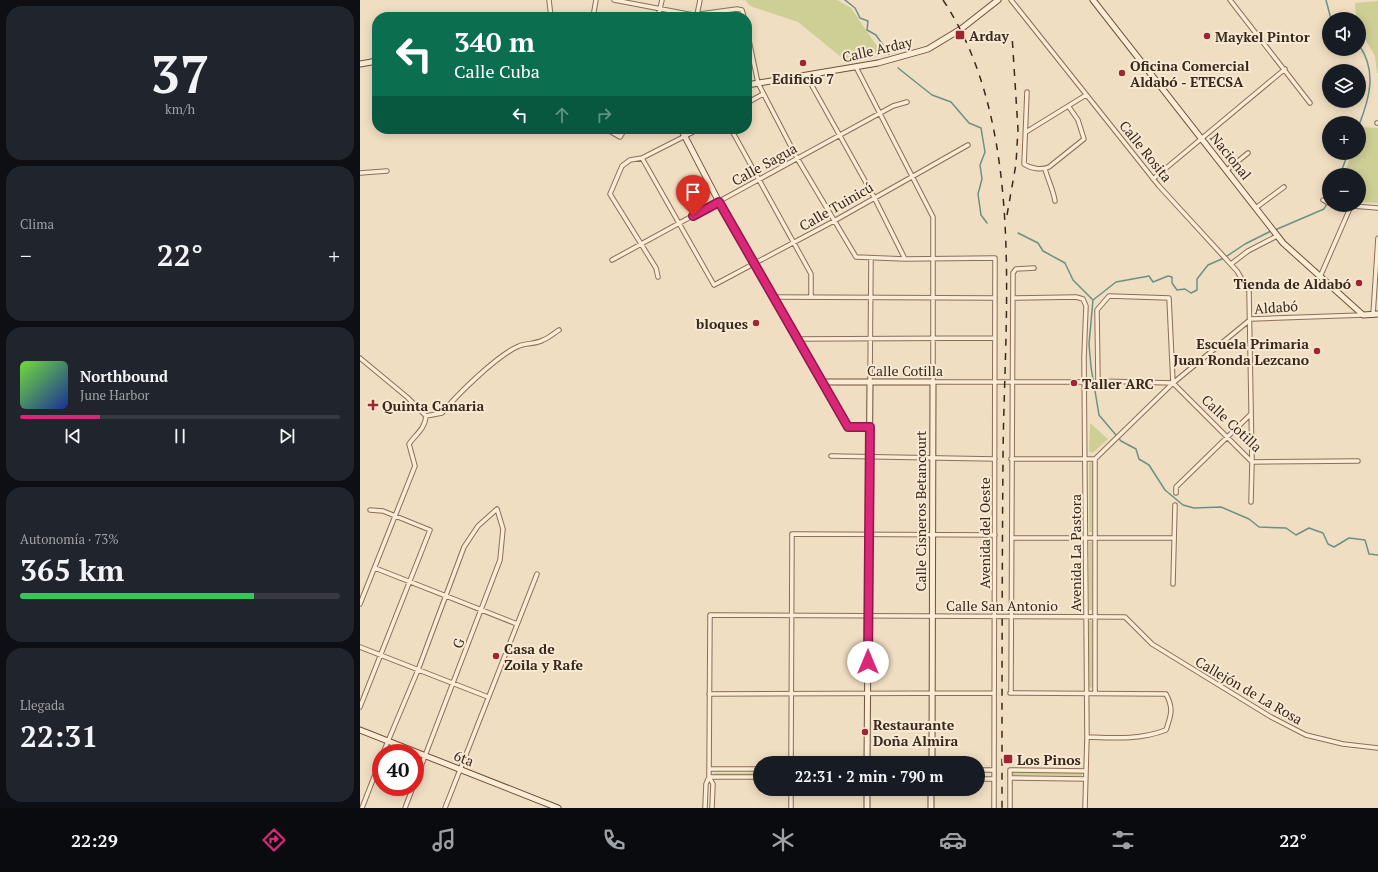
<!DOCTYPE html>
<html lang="es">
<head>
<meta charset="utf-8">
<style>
	body { margin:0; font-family:"PT Serif",serif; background:#20242c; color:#f1f3f6; height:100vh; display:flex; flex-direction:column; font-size:15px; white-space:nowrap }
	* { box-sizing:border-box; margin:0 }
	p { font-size:13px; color:#9ea1a6 }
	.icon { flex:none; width:22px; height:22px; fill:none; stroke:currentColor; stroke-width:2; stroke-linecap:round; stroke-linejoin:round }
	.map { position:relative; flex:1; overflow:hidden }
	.side { display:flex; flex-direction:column; gap:6px; padding:6px; background:#0d0f14; width:360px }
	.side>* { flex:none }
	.guide { position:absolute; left:12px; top:12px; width:380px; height:122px; border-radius:16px; box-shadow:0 2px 10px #0003; background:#0b6e4f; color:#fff; overflow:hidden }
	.fabs { position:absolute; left:962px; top:12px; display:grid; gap:8px }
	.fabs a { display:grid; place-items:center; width:44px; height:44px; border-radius:50%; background:#171b24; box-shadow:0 2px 10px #0003; font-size:20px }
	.speed { position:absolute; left:12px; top:744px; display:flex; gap:8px; font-size:20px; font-weight:700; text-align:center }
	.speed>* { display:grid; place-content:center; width:52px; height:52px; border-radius:50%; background:#171b24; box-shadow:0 2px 10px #0003; line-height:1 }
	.speed .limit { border:6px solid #d22; background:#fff; color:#111 }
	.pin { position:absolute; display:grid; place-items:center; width:34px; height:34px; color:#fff; margin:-41px -17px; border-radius:50% 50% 50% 0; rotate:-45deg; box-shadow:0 0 4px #0007 }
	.pin .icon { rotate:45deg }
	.me { position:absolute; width:44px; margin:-22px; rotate:0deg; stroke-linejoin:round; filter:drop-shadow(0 0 3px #0008) }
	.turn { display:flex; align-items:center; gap:14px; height:84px; padding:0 16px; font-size:18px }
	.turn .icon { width:52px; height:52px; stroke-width:2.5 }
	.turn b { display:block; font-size:28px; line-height:34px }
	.lanes { display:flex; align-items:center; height:38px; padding:0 16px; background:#0003; justify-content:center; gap:20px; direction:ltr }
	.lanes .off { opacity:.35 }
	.big { font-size:30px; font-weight:600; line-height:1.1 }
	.side .widget { flex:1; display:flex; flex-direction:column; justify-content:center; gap:6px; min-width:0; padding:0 14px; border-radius:16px; background:#20242c }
	.side .dial { align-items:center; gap:0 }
	.dial b { font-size:52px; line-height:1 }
	.song { display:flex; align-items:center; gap:12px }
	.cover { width:48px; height:48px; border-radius:6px; background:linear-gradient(135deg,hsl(100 70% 55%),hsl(230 70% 35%)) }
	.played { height:4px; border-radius:2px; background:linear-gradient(90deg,#db2777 25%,#363941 25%) }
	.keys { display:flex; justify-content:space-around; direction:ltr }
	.heat { display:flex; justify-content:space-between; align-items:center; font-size:22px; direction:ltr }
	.charge { height:6px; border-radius:3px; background:linear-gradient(90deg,#34c759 73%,#363941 0) }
	.trip { position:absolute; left:393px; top:756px; width:232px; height:40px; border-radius:20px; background:#171b24; box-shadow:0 2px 10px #0003; font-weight:600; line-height:40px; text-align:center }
	.menu { display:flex; height:64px; justify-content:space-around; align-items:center; background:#090b0e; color:#9ea1a6 }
	.menu .icon { width:28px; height:28px }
	.menu .on { color:#db2777 }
	.menu b { font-size:18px; color:#f1f3f6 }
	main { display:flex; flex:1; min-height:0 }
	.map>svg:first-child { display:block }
</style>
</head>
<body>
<main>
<section class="side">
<div class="widget dial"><b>37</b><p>km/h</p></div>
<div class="widget"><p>Clima</p>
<div class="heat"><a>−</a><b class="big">22°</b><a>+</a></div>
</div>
<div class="widget">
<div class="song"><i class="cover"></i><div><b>Northbound</b><p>June Harbor</p></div></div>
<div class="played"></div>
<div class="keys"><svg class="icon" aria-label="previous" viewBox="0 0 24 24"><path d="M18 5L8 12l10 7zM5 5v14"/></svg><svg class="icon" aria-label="pause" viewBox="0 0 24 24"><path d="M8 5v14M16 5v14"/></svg><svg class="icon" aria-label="next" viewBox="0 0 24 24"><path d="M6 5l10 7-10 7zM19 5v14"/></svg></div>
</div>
<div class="widget"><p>Autonomía · 73%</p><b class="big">365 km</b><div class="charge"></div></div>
<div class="widget"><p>Llegada</p><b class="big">22:31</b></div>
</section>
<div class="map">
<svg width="1018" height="808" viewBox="0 0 1018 808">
	<rect width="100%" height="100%" fill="#f0dec2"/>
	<!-- green -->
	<path fill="#cecf95" d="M385 0H477L491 8 523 55 487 62 438 22 390 6Z
		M1018 1V73H1017L1015 56 999 29V19H996L995 3Z
		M1003 127 1018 128V203L999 202V175H984L992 153H999V137Z
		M730 423 748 439 735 451 731 453 729 451Z
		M732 462V532H729V463Z
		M729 542H732V610H729Z
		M729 621H732V688L729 687Z
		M653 772 722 773V776L653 775Z
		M354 773H400V775H354Z"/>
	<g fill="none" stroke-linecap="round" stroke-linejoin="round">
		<!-- stream -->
		<path stroke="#6b9184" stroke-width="1.5" d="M485 0 495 8 500 18 508 21 507 30 516 35 529 54
			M966 0 971 19
			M999 45C1017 71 1010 97 999 125
			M538 68 572 95 591 102 609 123 621 128 625 152 620 165 622 179 618 194 621 215 627 223
			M980 175 988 153
			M915 230 964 209 969 200
			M911 231 885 244 864 258 848 265 837 279V290L831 293 825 289 817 290 812 283V277L808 276 793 282 789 276 756 282 733 300 729 344 731 367 739 415 761 441 776 449 779 459 789 465 805 490 823 505 834 508 861 507 889 519 899 527 926 528 936 535 949 528 963 533 968 544 974 547 989 538 1005 540 1009 554 1018 555
			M658 233 678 243 683 251 705 263 713 280 733 300"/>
		<defs>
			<path id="street" d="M189 0 191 17
				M254 0 333 15 377 9 382 10 384 17
				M651 0 799 186 877 271 889 291 892 462 891 502
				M870 0 950 103
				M337 15 340 0
				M233 17 236 0
				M298 17 302 0
				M387 31 398 83 437 158 496 257 545 259 635 258 634 808
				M496 67 573 217V382H724
				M446 75 514 197 545 259
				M15 90H17
				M667 92 664 164C671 169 682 170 689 167L724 139 718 120 709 107
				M387 103 403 94
				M1017 123H1018
				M246 129 260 137 265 129
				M371 129 451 274V297
				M666 132 726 95
				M282 158 354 285 474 221 608 145
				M685 169C688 180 693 189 695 201
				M867 170 888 153
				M0 173 27 171
				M793 179 925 69
				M963 200 969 203
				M980 205 1018 208
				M897 207 924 187
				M252 260 533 106 547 102
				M871 264 888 251 917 236
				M298 277 296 268 250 194 262 166 270 160 282 158 339 129
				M960 277 991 206
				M413 297 635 298
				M654 298 716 297 723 299 726 306 724 357 727 737 725 808
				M1013 315 1018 238
				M438 339 635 338
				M0 358 47 397 66 416
				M461 382 488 427H510
				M510 382 511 259
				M813 383 809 298 749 296 737 310 738 381 813 383 892 462 998 461
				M66 416 82 413C97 395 137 355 159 346 167 343 176 344 183 340 189 338 194 333 199 330
				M471 456 635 459
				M651 459H735L813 383 891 319 1003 315
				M735 459V693
				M816 493V487L891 414
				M652 538H814
				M15 568 157 624
				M813 584 815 505
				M0 604 55 466 49 444C56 434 65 429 66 416
				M0 647 128 697
				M650 693 806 694C814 709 811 715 806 730 780 740 754 738 727 737
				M651 693 653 273 656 269 674 268
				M349 694 634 693
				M0 707 70 530 23 511 10 510
				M23 753 58 670 104 547 118 526 137 509 143 529 140 560 55 782
				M431 763 432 534 635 535
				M349 769H400
				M618 770H634
				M349 777H400
				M349 777 353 784 352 808
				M650 778 725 779
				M618 779H634
				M431 789V808
				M2 808 21 759
				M45 808 53 787
				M85 808 177 574
				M345 808 346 784 349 777 350 615 765 617 792 644 911 717 946 735 983 744 1018 748
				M650 808V770L726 771"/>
			<path id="secondary" d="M733 0 923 243 1003 315 1018 314
				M0 64 17 61
				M387 85 518 63 568 49 601 29 638 0
				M321 129 359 202 461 382H573L572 763
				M0 730 198 808
				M507 763 510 382
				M507 808V789
				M571 808V789"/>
		</defs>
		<!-- street casing -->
		<use href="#street" stroke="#8b6e58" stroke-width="5.5"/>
		<!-- secondary casing -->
		<use href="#secondary" stroke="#6d503b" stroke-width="7"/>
		<!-- street -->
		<use href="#street" stroke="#fbecd6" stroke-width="3.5"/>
		<!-- secondary -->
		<use href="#secondary" stroke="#fbecd6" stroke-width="5"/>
		<!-- rail -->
		<path stroke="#3a281d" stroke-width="1.5" stroke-dasharray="7 7" stroke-linecap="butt" d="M583 0C667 126 644 313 643 458 642 575 642 691 642 808
			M647 215 656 164 658 129 652 35"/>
	</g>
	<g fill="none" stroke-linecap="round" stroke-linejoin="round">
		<defs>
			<path id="route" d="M333 216 359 202 488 427H510L508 662"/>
		</defs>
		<!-- route casing -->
		<use href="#route" stroke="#8e194d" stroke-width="10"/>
		<!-- route -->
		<use href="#route" stroke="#db2777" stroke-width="7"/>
	</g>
	<!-- markers -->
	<g fill="#9e2531" stroke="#f7e9d2" stroke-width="1.5">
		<rect x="595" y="30" width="10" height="10" rx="2"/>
		<circle cx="847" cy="36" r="4"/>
		<circle cx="443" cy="63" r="4"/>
		<circle cx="762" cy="73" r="4"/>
		<circle cx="999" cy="283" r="4"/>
		<circle cx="396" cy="323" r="4"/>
		<circle cx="957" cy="351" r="4"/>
		<circle cx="714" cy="383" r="4"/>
		<path d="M11 399h4v4h4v4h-4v4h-4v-4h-4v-4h4z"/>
		<circle cx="136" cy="656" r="4"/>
		<circle cx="505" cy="732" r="4"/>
		<rect x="643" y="754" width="10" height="10" rx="2"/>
	</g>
	<g text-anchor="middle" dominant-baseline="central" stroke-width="4" stroke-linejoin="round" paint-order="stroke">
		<!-- poi labels -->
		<g font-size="14" font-weight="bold" fill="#3a281d" stroke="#f7e9d2" text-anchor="start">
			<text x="609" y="35">Arday</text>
			<text x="855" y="36">Maykel Pintor</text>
			<text x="770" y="65">Oficina Comercial<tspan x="770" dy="16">Aldabó - ETECSA</tspan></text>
			<text x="443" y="78" text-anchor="middle">Edificio 7</text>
			<text x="991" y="283" text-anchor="end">Tienda de Aldabó</text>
			<text x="388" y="323" text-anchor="end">bloques</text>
			<text x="949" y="343" text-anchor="end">Escuela Primaria<tspan x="949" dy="16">Juan Ronda Lezcano</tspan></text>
			<text x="722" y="383">Taller ARC</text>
			<text x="22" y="405">Quinta Canaria</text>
			<text x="144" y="648">Casa de<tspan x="144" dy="16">Zoila y Rafe</tspan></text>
			<text x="513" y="724">Restaurante<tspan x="513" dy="16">Doña Almira</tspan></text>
			<text x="657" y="759">Los Pinos</text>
		</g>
		<!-- street labels -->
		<g font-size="14" fill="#3a281d" stroke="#f7e9d2">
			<text transform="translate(517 49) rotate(-13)">Calle Arday</text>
			<text transform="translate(786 151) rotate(51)">Calle Rosita</text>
			<text transform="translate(871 156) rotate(51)">Nacional</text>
			<text transform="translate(404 164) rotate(-29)">Calle Sagua</text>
			<text transform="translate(476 206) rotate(-30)">Calle Tuinicú</text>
			<text transform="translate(916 307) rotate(-4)">Aldabó</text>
			<text x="545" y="370">Calle Cotilla</text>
			<text transform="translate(872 423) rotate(43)">Calle Cotilla</text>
			<text transform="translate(560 511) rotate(-90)">Calle Cisneros Betancourt</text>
			<text transform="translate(624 533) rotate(-90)">Avenida del Oeste</text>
			<text transform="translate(715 553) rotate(-90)">Avenida La Pastora</text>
			<text x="642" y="605">Calle San Antonio</text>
			<text transform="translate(98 643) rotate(-70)">G</text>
			<text transform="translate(889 690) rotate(30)">Callejón de La Rosa</text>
			<text transform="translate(104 758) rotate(21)">6ta</text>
		</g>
	</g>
</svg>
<div class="fabs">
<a><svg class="icon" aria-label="sound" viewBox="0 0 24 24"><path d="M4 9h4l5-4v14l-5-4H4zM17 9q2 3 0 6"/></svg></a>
<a><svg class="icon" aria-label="layers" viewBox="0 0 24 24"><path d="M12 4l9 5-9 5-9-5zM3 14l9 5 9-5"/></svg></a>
<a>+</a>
<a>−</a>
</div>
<div class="speed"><div class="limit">40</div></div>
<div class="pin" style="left:333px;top:216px;background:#d93025"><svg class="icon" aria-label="arrive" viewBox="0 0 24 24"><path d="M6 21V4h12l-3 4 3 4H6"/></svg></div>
<svg class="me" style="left:508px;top:662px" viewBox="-20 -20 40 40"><circle r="19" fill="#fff"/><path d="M0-13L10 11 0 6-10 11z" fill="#db2777"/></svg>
<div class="trip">22:31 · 2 min · 790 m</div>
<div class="guide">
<div class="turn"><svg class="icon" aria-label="left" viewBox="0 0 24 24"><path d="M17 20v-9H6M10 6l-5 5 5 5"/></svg><div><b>340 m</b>Calle Cuba</div></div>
<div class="lanes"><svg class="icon" aria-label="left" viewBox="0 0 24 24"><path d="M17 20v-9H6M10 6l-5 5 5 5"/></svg><svg class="icon off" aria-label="ahead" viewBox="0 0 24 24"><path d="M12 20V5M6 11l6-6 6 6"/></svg><svg class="icon off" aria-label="right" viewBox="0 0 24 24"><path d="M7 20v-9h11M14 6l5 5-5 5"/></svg></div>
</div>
</div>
</main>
<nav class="menu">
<b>22:29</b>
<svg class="icon on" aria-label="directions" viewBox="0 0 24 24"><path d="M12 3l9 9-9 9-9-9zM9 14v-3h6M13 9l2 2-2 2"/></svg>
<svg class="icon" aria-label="music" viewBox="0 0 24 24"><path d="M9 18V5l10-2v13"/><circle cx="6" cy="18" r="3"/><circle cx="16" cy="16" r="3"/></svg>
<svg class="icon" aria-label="phone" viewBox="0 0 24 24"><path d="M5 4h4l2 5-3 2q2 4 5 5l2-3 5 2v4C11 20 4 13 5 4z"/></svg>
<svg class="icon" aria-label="climate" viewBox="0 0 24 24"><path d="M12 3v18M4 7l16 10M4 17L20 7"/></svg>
<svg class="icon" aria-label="car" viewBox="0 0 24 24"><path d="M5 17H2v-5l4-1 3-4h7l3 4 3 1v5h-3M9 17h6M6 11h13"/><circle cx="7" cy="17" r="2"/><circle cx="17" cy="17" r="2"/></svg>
<svg class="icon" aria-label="filters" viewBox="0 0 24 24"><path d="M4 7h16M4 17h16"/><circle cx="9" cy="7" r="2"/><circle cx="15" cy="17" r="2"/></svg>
<b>22°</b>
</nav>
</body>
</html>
